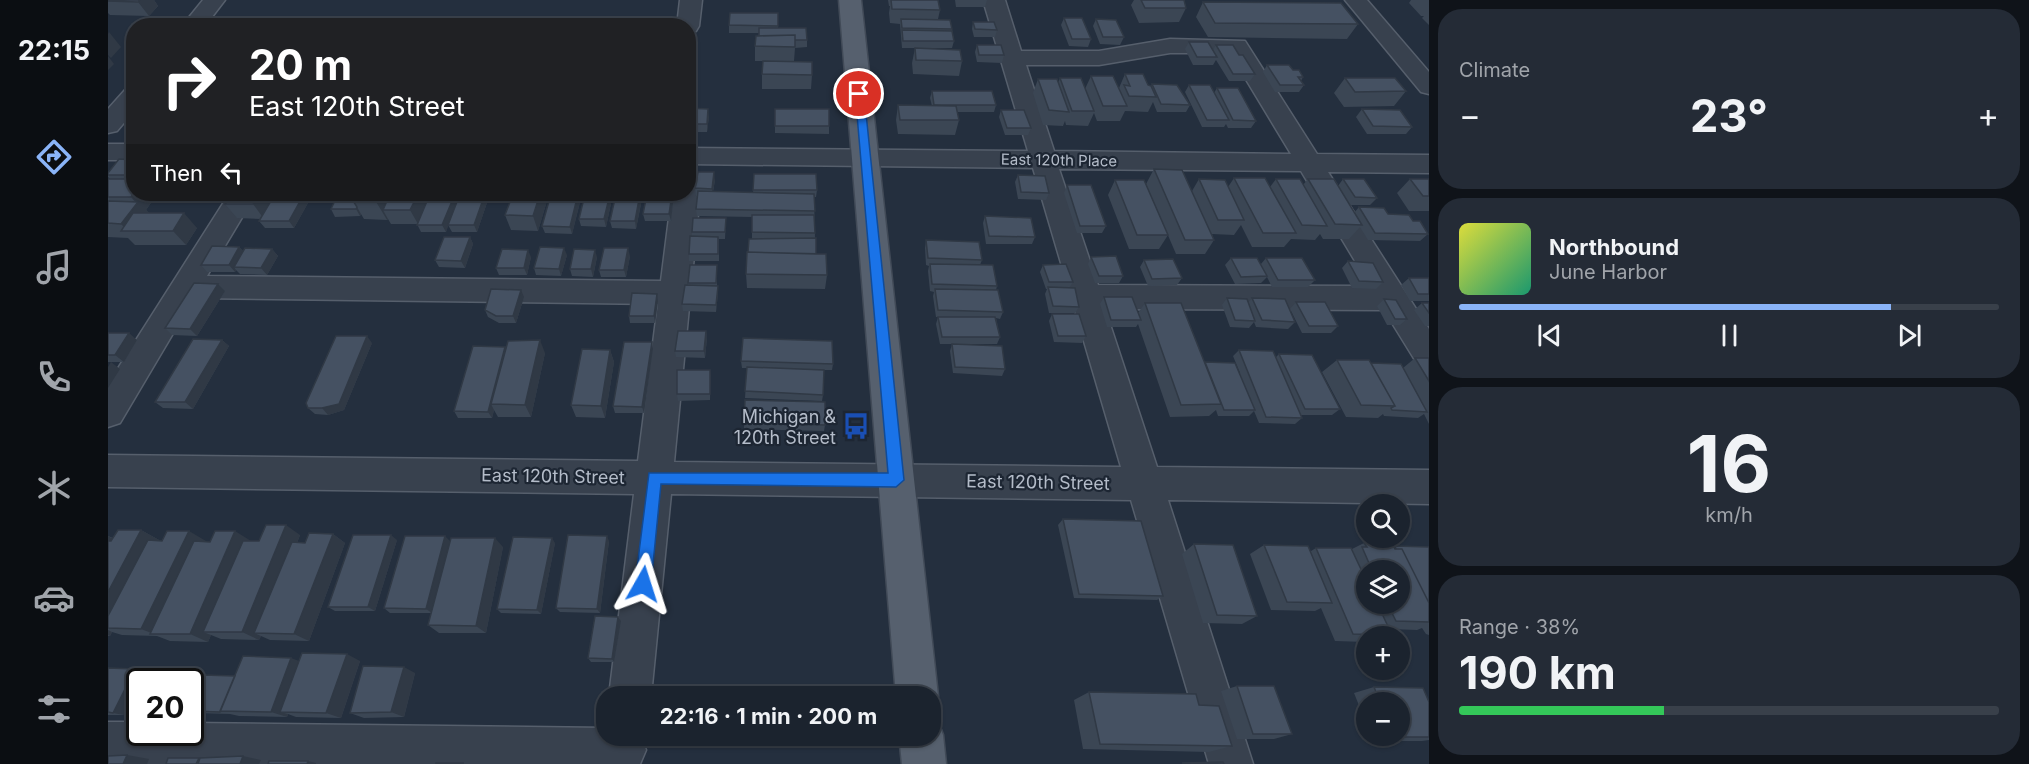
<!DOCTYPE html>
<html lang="en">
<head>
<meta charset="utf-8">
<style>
	body { margin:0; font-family:Inter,sans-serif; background:#242b36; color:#f1f3f6; height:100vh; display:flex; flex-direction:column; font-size:22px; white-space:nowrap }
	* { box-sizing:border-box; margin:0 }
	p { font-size:20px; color:#a0a4aa }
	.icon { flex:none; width:33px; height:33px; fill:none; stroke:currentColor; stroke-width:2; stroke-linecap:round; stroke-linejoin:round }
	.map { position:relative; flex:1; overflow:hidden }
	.side { display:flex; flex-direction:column; gap:9px; padding:9px; background:#0f1319; width:600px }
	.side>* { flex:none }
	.top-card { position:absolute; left:18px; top:18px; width:570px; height:183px; border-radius:24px; box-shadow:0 2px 4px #0004,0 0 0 2px #39404a; background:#202124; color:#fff; overflow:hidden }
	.fabs { position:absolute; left:1248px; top:494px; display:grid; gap:12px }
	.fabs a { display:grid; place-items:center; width:54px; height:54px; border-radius:50%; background:#1b232e; box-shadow:0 2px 4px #0004,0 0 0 2px #39404a; font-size:30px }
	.speed { position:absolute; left:18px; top:668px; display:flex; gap:12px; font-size:30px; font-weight:700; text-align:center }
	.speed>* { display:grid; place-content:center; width:78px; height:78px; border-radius:50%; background:#1b232e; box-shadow:0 2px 4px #0004,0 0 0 2px #39404a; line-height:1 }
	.speed .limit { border:3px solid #111; border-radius:9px; background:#fff; color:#111 }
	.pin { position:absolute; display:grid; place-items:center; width:51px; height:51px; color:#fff; margin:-26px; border:3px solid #fff; border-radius:50%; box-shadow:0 2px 6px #0007 }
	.me { position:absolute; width:66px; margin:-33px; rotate:6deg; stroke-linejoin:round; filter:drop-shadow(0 0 4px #0008) }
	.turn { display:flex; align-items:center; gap:21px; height:126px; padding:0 24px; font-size:27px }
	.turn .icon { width:78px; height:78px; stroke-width:2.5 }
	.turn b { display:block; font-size:42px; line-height:51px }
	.then { display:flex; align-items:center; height:57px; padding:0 24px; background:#0003; gap:12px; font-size:22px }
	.big { font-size:45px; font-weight:700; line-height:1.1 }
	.side .tile { flex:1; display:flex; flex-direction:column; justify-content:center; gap:9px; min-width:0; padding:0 21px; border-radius:24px; background:#242b36 }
	.side .dial { align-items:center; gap:0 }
	.dial b { font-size:78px; line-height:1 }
	.song { display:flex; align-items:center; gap:18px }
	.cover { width:72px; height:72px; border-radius:9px; background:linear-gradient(135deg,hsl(60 70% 55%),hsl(160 70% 35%)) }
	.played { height:6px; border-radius:3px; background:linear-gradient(90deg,#8ab4f8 80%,#39404a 80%) }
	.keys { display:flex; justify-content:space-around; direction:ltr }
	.heat { display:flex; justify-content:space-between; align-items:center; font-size:33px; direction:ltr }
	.charge { height:9px; border-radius:4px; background:linear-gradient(90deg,#34c759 38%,#39404a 0) }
	.trip { position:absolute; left:488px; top:686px; width:345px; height:60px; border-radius:24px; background:#1b232e; box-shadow:0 2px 4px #0004,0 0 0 2px #39404a; font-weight:700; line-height:60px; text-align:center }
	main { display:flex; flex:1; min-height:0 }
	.dock { display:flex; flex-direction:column; width:108px; justify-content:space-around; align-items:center; background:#0b0e12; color:#a0a4aa }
	.dock .icon { width:42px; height:42px }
	.dock .current { color:#8ab4f8 }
	.dock b { font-size:27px; color:#f1f3f6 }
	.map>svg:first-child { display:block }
</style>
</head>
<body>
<main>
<nav class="dock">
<b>22:15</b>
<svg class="icon current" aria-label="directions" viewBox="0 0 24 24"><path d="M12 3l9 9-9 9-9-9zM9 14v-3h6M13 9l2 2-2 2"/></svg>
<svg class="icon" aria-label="music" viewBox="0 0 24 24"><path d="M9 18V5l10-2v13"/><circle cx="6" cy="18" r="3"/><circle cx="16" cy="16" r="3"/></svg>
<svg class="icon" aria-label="phone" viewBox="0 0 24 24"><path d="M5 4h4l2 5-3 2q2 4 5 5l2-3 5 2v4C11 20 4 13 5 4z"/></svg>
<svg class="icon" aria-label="climate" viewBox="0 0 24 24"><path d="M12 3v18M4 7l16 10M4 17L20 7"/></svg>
<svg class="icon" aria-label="car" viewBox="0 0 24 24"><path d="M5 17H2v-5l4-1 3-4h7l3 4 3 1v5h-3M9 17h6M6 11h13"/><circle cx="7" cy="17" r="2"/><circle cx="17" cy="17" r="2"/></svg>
<svg class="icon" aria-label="filters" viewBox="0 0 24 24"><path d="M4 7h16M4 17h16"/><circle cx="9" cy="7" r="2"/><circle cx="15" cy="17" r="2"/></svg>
</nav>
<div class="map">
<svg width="1321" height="764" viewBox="0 0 1321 764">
	<rect width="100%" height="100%" fill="#242f3e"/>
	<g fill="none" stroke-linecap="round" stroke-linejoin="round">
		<defs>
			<path id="minor" d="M95 0H117L97 26H74Z
				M572 0H594L591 26 588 31 580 32V26H569Z
				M875 0H897L913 51H991L1062 39 1137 41 1209 154 1321 155V173L1220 172 1321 329V369L1310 365 1276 310 997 309 1049 467 1321 470V504L1060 500 1145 764H1101L1023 500 563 494 543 696H501L526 494 0 487V455L530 461 550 304 86 298 12 423 0 427V384L121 194H148L99 276 553 281 564 194H580V185L588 187 592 194 566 462 1013 467 925 168 580 164V148L920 151ZM1062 53H1122L1183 154 946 151 918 65H991ZM951 169 1193 171 1262 286 990 285Z
				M1237 0H1259L1321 72V94L1313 92Z
				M26 88V111L9 131 0 133V109L17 90Z
				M0 144H26V160H0Z
				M0 722H32V732H82V723L498 728V735H532L538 750 532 764H0Z"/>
			<path id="major" d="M731 0H753L830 696 822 712V696H788Z
				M822 717 829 719 835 735 838 764H794L791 735H822Z"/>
		</defs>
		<!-- minor casing -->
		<use href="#minor" stroke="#565f6c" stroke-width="3"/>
		<!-- major casing -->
		<use href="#major" stroke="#414a57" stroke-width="3"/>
		<!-- minor -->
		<use href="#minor" fill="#38414e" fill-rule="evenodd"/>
		<!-- major -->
		<use href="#major" fill="#56606e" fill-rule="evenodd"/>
	</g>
	<!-- wall -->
	<path fill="#3b4654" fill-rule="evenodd" d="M0 0H46L50 6 41 16 2 15 0 13Z
		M780 0H830L832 10 830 19 844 29 846 41 844 48H810L854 61 851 76 805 74 804 63 807 48H794L792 24 782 23 781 13 782 6H781Z
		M847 0H879L877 7H848Z
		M1026 0H1076L1078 8 1071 22 1031 23 1023 5Z
		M1303 0H1321V25L1314 18 1316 16H1313L1301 3Z
		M1095 2 1250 24 1239 39 1100 37 1088 17Z
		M670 13V28L699 40V47L687 48 686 61H647V46L651 33H621V25Z
		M956 18 983 39 980 47 961 46 953 25Z
		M988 19 1016 37 1012 45 992 44 985 26Z
		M865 22 889 30 887 37H866L864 29Z
		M1081 42 1105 50 1108 45 1131 55 1147 74 1142 81H1121L1108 60 1105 65H1085L1077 49Z
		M869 45 896 55 894 63 869 62 867 52Z
		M1159 65 1185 70 1195 77 1193 81 1196 85 1191 92H1167L1155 72Z
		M654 74 704 75 703 89H654Z
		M1017 74 1040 85 1043 87 1044 84 1082 105 1078 112H1049L1045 102 1040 112 1017 111 1012 121H989L986 113 980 126 958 125 957 121 955 126 935 125 925 93 930 79 950 83 952 78 977 89 983 76 1011 88Z
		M1237 78 1298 91 1286 106 1236 107 1226 93Z
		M1081 85 1106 93 1109 88 1148 121 1143 128H1120L1118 124 1116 127H1094L1077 92Z
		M824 91 888 105 886 112H849L851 120 847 135 790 134 788 120 790 105 824 106 822 98Z
		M580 108 601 116 599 132H580Z
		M667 109 721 126V134L667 133Z
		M1254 109 1304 127 1298 134H1259L1248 117Z
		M893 110 923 128 920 135H897L891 117Z
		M26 160V194H49L38 210 41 213 89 228 78 245H27L20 238 0 237V179H2L0 177V173Z
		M1046 169 1084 191 1091 179 1120 187 1126 178 1162 187 1168 179 1195 185 1200 179 1230 186 1235 179 1269 198 1262 205H1241L1246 213 1251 207 1305 221 1320 234 1312 241 1260 240 1252 227 1241 239H1215L1212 234 1207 240 1183 239 1176 247H1144L1133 225 1126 235 1104 234 1106 240 1097 254H1068L1038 184Z
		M646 174 709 190 708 197H706L707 238 708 254 719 275 717 289 639 288 638 274 640 253 644 239V217L589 216 588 209 590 196H588L587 188 607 180 605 192 645 193Z
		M910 175 941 193 938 200 910 199 907 182Z
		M1302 179H1321V211H1301L1289 193Z
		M1007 180 1060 235 1051 249H1021L1000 195Z
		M959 185 998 226 994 233H969L956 193Z
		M205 194 186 228H157L151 221 153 219 129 218 117 204Z
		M230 194H382L369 232H344L340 225 338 232H313L309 224H283L280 219 279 220 256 219 253 214 252 216 227 217 223 209Z
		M405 194H441L430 231 403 230 397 215Z
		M474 194 464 234 437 233 434 226Z
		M477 194H505L498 227 473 226 471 219Z
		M508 194H535L528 229 504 228 502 221Z
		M539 194H566L563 221H537L535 214Z
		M877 216 927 237 924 244H878L875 223Z
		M618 218 617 239H611V261H581V254L584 236V232Z
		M362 237 365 244 357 268 331 267 327 260Z
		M818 240 874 260 872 265 889 286 888 290 895 312 892 319 888 318 892 337 889 344H848L897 369 894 376 845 373 842 351 844 344H832L828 324 830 317H828L825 296 826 292 822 291 820 271 821 266 818 265 817 248Z
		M131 247 135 251 164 249 170 256 159 275 132 274 128 270 127 272H99L93 265Z
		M459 255 453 276 428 275 426 268Z
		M522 256 518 277H493L491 270Z
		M423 257 419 275H391L388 268Z
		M489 257 485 277 464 276 462 269Z
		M983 257 1015 276 1011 283H987L980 264Z
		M1123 258 1153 264 1158 258 1207 280 1200 287H1164L1159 277 1153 283 1127 284 1117 265Z
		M1036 260 1074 278 1069 285 1040 286 1032 267Z
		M1240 261 1275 282 1268 289 1244 288 1234 268Z
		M935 265 965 282 961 288 971 307 967 313H941L937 294 939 289H938L932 272Z
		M609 272V286H610V293L608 312 575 311 574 304 580 285V283Z
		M1301 278H1321V301H1302L1293 285Z
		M110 284 117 291 89 336 64 335 57 328Z
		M549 294 550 301 547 323H522L521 316Z
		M416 297 408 323H391L380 317 377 310Z
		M996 297 1030 313 1037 303 1097 363V362L1132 373 1125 356 1131 350 1168 357 1171 354 1232 409 1224 415H1193L1194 418 1187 424 1151 423 1146 411 1141 416H1110L1108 410 1101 416 1062 417 1030 324 1028 327H999L992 304Z
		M1119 298 1140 303 1144 298 1187 322 1180 329 1148 327 1146 322 1141 328 1122 327 1114 305Z
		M1276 299 1299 319 1292 325H1279L1269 306Z
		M1188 302 1230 326 1223 333H1194L1182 309Z
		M1314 303H1321V326H1317L1306 310Z
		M944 314 978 336 974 343 946 342 941 321Z
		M598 331 599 338 597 358 568 357 567 351Z
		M0 333 29 340 16 362H0Z
		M114 340 121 346 85 409 55 408 47 402Z
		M264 343 236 410 220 415 207 414 200 408Z
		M398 349 437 353 423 417H390L386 410 384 418H350L346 411Z
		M545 349 536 413H507L505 406Z
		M502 350 506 362 497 418 468 417 463 405Z
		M1307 358H1321V424L1316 414 1310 418 1276 416 1275 414 1270 418 1238 417 1214 372 1229 360 1263 363 1295 368Z
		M633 361 725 364 724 370H700L715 395 714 401 637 398 639 368H634Z
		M602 370V400L570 401 569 394Z
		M636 423 717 425 716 431 636 429Z
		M955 519 1055 596 1049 600 966 598 950 525Z
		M33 530 51 540V541H98L97 542 151 541 192 535 189 543H197L225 534 237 543 201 641 162 640 153 636 151 640 113 639 103 635 100 642 62 641 49 636 14 635 4 632 2 636H0V536L5 538Z
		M289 540 267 611H227L220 607Z
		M342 541 395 547 378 633H331L320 625 324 613H282L276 608Z
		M501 541 492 613 452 612 448 608Z
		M447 543 433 614 393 613 389 609Z
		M1256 543 1286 546 1321 547V635L1318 634 1314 628 1309 630 1282 629 1284 635 1258 636V642L1227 641 1213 608 1207 611 1163 610 1142 554 1156 545 1203 551 1208 548 1244 549ZM1258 570H1292V603H1258Z
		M1086 544 1149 616 1134 624 1095 623 1074 554Z
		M513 621 506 662H483L480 658Z
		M191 661H252L233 718 188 717 180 714 179 717 131 716 122 714 89 713 82 711V703L127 676Z
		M0 668 27 669 38 672 88 675 82 687V681H32L16 715H0Z
		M307 673 296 717 256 718 242 713Z
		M32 685V714L19 712Z
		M1129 686 1184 734 1166 739H1129L1113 691Z
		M1266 687 1321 702V740L1314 741H1266L1264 735H1292V702H1258V723L1246 693Z
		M981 692 1091 705 1124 746 1101 752 975 749 966 700Z"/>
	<!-- shaded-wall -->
	<path fill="#303945" d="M32 0H46L50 6 41 16 30 2Z
		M1 32 13 47 3 58 0 55V34Z
		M0 56 6 64 0 70Z
		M600 109 601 116 599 132V124Z
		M606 172 607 180 604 196V189Z
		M26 193 49 194 38 210 44 216 20 231 13 224 29 204 23 197Z
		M152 194H171L156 219 145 204Z
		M196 194H205L186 228 181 221Z
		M270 194H292L275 210 280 219 279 220 267 200Z
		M310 194H323L310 224 302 210Z
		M347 194H353L338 232 334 225Z
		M377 194H382L369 232 366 225Z
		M432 194H441L430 231 425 216Z
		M470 194H474L464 234 462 227Z
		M502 194H505L498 227 496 219Z
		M532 194H535L528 229 527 221Z
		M564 194H566L563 221 561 214Z
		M249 207 253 214 252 216 248 209Z
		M76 213 89 228 78 245 65 231Z
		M362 237 365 244 357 268 353 261Z
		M131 247 138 254 126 267 128 270 127 272 121 265Z
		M456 248 459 255 453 276 451 269Z
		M520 248 522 256 518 277 516 270Z
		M164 249 170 256 159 275 153 268Z
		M420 250 423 257 419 275 416 268Z
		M487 250 489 257 485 277 483 269Z
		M110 284 117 291 89 336 82 329Z
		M610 286V293L608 312V305Z
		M413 290 416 297 408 323 405 316Z
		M549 294 550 301 547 323 546 316Z
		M598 331 599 338 597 358 596 351Z
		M21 333 29 340 16 362 7 355Z
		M259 336 264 343 236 410 220 415 214 408Z
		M114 340 121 346 85 409 77 402Z
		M432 340 437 353 423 417 417 405Z
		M544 342 545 349 536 413 534 407Z
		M397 347 401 354 383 404 386 410 384 418 380 412Z
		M502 350 506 362 497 418 493 406Z
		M3 362 12 369 0 388V367Z
		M602 370 603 376 602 400Z
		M178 525 192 535 154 633H146L153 636 151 640 134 632Z
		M33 530 51 540 6 628H0V592Z
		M81 531 98 541 54 634H46L33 629Z
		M127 531 143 541 95 632 103 635 100 642 82 634Z
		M225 534 237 543 201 641 186 634Z
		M283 535 289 540 267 611 260 607Z
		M0 536 5 539 0 548Z
		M337 536 342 541 324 613 318 609Z
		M499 536 501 541 492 613 489 609Z
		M387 538 395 547 378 633 368 626Z
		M444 538 447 543 433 614 429 610Z
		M510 617 513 621 506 662 504 659Z
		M0 630 4 632 2 636 0 635Z
		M239 654 252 661 233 718 218 713Z
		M183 658 199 664 172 712 180 714 179 717 163 712Z
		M296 667 307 673 296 717 283 712Z
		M27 669 38 672 34 681H32V685L16 715 5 713Z
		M78 672 88 675 82 687V681H74Z
		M19 755 41 759 39 764H15Z
		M135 756 153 760 151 764H132Z
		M200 761 208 763V764H199Z"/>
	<!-- building -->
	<path fill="#455162" stroke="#303945" stroke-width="1.5" d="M0 0H32L30 2 0 1Z
		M783 0H830L832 10 784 9Z
		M1033 0H1076L1078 8H1037Z
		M1095 2 1233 3 1250 24 1107 23Z
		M622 13H670V26L621 25Z
		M956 18H974L983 39H964Z
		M793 19 842 20 844 29 794 28Z
		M988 19 1008 20 1016 37H995Z
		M470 20 514 21 513 26H468Z
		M865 22H886L889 30 867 29Z
		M551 23 569 24V26H551Z
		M651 28H698L699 40H687V35L651 36Z
		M794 30 844 31 846 41H795Z
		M687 35V47L647 46 648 36Z
		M1081 42H1100L1109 57H1089Z
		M869 45H893L896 55H871Z
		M1108 45H1125L1131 55H1135L1147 74H1125Z
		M807 48 852 50 854 61 808 60Z
		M655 61 704 62V75L654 74Z
		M1159 65H1181L1185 70H1191L1195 77H1190L1196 85H1172Z
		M1017 74H1035L1040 85 1043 86 1048 97 1021 96 1016 85 1022 86Z
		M983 76H1005L1019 106H995Z
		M952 78H973L986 111H964Z
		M1237 78H1287L1298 91 1247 92Z
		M930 79H949L961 112 941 110Z
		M1044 84 1069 85 1082 105 1053 104Z
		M1081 85H1102L1121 120H1099Z
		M1109 88H1130L1148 121 1125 120Z
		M824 91H884L888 105H826Z
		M790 105 848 106 851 120H792Z
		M580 108 600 109 599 124H580Z
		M667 109H721V126H667Z
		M1254 109 1292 110 1304 127 1265 126Z
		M893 110H916L923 128H899Z
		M11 159 26 160V175H0V173Z
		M1046 169 1074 170 1106 240H1077Z
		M590 172H606L604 189 587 188Z
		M646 174H708L709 190H645Z
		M910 175 937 176 941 193 913 192Z
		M1126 178H1157L1188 233H1155Z
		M0 179H26V193L23 197H0Z
		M1091 179 1117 180 1136 220H1110Z
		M1168 179H1192L1219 226 1194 225Z
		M1200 179H1226L1254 225 1227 224Z
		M1235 179H1256L1269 198 1247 197Z
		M1302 179H1321V196H1315Z
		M1007 180H1036L1060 235H1029Z
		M959 185H983L998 226H972Z
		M590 191 706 194 707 211 588 209Z
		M124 194H152L145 204H117Z
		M167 194H196L181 221H151Z
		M230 194H246L244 199 249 207 248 209H223Z
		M246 194H270L267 200 244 199Z
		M282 194H310L302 210H275Z
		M322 194H347L334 225H309Z
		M352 194H377L366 225H340Z
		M405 194H432L425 216 397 215Z
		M443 194H470L462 227 434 226Z
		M477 194H502L496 219H471Z
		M508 194H532L527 221H502Z
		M539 194H564L561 214H535Z
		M0 201 30 202 13 224 0 223Z
		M1251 207 1276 208 1280 214 1301 215 1305 221H1312L1320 234 1267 233Z
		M25 213H76L65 231H13Z
		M644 215H706L707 233 644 232Z
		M877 216 923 218 927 237 881 236Z
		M585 218H618L617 232H584Z
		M582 236 610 237V254H581Z
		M336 237H362L353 261 327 260Z
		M708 238V254L640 252 641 239Z
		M818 240 871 242 874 260 820 258Z
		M104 246 131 247 121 265H93Z
		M432 247 456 248 451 269 426 268Z
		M137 248 164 249 153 268 126 267Z
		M496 248H520L516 270H491Z
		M394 249 420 250 416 268H388Z
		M466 249 487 250 483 269H462Z
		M639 252 718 254 719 275 638 274Z
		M1008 256 1015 276H991L983 257Z
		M1123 258H1149L1159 276 1133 277Z
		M1158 258H1194L1207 280H1170Z
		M1065 259 1074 278 1044 279 1036 260Z
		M1240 261 1265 263 1275 282 1251 281Z
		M822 264 885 265 889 286 824 284Z
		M958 264 965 282H941L935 265Z
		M582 265H609L608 283H580Z
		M1301 278H1321V294H1310Z
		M86 283 110 284 82 329 57 328Z
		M577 285 610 286 608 305 574 304Z
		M940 287 967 288 971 307 945 306Z
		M383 289 413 290 405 316H388L377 310Z
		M827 289 890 290 895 312 830 310Z
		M524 293 549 294 546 316H521Z
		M996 297H1024L1033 320H1003Z
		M1119 298 1139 299 1147 321 1127 320Z
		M1144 298 1177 299 1187 322 1154 320Z
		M1276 299 1288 300 1299 319H1287Z
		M1188 302H1217L1230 326H1201Z
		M1037 303H1073L1113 404 1073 405Z
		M1314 303H1321V313Z
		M944 314H971L978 336H950Z
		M830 317H887L892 337H834Z
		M570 331H598L596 351H567Z
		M0 333H21L7 355H0Z
		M228 336H259L231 404 214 408H200L198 403Z
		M635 338 724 341 725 364 633 361Z
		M85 339 114 340 77 402H47Z
		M432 340 417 405 383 404 400 341Z
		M516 342H544L534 407 505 406Z
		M844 344 894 346 897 369 847 367Z
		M365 346 397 347 380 412 346 411Z
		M474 349 502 350 493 406 463 405Z
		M1131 350 1165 351 1194 418 1158 417Z
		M1171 354 1204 355 1232 409H1197Z
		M1307 358H1321V381Z
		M1229 360H1261L1287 406 1253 405Z
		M1097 362 1127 363 1147 410H1116Z
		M1263 363 1293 364 1319 412 1284 410 1283 408 1287 406Z
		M639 367 716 370 715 395 637 391Z
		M569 370H602V394H569Z
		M637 400 717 402V425L636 423Z
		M955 519 1033 521 1055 596 971 594Z
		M158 525H178L134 632H95L135 541H151Z
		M10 530H33L0 592V541H3Z
		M59 531H81L33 629 0 628V616L40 540 54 541Z
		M107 531H127L82 634H42L86 541 102 542Z
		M201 533 225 534 186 634 146 633 184 542 197 543Z
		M245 535H283L260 607H220Z
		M460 535 499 536 489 609 448 608Z
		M297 536H337L318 609 276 608Z
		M405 537 444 538 429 610 389 609Z
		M343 538H387L368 626 320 625Z
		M1256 543H1284L1287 549H1294L1321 603V622L1288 621 1279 603H1292V570H1264L1254 547H1259Z
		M1086 544 1125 545 1149 616 1109 615Z
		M1156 545 1200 546 1224 603 1179 602Z
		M1287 546 1321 547V603L1294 549H1288Z
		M1208 548H1243L1258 580V603H1269L1284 635 1245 634Z
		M487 616 510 617 504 659 480 658Z
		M194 653 239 654 218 713 172 712Z
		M135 656 183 658 163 712 112 711Z
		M255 666 296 667 283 712 242 713Z
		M0 668 27 669 5 713 0 712Z
		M39 670 78 672 74 681H34Z
		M95 675 127 676 112 712 82 711V703Z
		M32 685V712H19Z
		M1129 686H1166L1184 734H1145Z
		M1266 687 1315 688 1321 702V737H1287V735H1292V702H1272Z
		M981 692 1088 694 1091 705 1111 706 1124 746 992 744Z
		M19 755 15 764H0V756Z
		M135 756 132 764H90L92 758Z
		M60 758H91L88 764H58Z
		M161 761H200L199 764H160Z
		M1115 762 1116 764 1074 763Z
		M328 763H356L328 764Z"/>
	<!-- route -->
	<path fill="#1a73e8" stroke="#114b97" stroke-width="1.5" d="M747 92 756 94 796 480 788 487 553 484 543 584 541 589 535 592 529 589 527 584 541 473H780Z"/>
	<!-- icons -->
	<defs>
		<symbol id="bus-bare" viewBox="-9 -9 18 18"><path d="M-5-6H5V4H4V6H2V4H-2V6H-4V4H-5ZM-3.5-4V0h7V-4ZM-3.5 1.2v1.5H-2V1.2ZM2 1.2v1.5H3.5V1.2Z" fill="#1a4fb4" stroke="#1d2633" stroke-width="2.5" paint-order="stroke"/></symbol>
	</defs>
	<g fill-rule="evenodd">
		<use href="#bus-bare" x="729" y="407" width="38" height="38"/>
	</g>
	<g text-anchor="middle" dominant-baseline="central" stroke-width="4.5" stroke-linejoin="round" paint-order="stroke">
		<!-- far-street labels -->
		<g font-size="15" fill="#b4bcc9" stroke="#1d2633">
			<text transform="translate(951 160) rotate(1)">East 120th Place</text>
		</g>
		<!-- poi labels -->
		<g font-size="18" fill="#b4bcc9" stroke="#1d2633" text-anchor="end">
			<text x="728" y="416">Michigan &amp;<tspan x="728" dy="21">120th Street</tspan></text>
		</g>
		<!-- street labels -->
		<g font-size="18" fill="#b4bcc9" stroke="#1d2633">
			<text transform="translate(445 476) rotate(1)">East 120th Street</text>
			<text transform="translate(930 482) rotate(1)">East 120th Street</text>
		</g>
	</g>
</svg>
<div class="fabs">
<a><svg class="icon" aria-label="search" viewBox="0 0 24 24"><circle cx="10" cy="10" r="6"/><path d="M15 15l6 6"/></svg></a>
<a><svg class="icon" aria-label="layers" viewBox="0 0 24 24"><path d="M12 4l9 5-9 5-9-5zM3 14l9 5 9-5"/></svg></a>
<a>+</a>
<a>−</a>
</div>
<div class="speed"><div class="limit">20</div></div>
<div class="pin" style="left:751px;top:94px;background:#d93025"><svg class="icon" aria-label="arrive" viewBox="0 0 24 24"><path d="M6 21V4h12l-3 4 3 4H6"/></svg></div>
<svg class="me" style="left:535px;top:584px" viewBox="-20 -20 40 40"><path d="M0-17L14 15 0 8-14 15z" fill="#1a73e8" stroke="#fff" stroke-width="4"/></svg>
<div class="trip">22:16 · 1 min · 200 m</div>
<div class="top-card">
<div class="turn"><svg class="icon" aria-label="right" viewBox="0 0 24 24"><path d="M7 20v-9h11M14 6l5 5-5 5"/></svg><div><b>20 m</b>East 120th Street</div></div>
<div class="then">Then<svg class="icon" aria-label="left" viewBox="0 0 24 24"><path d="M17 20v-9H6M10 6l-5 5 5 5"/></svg></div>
</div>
</div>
<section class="side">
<div class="tile"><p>Climate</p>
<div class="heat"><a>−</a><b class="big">23°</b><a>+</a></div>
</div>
<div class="tile">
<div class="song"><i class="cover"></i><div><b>Northbound</b><p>June Harbor</p></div></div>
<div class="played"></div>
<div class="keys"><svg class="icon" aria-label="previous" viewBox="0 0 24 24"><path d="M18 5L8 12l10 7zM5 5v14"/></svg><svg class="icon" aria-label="pause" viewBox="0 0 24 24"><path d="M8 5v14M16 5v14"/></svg><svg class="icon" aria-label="next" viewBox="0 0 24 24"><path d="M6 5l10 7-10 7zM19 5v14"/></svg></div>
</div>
<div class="tile dial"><b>16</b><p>km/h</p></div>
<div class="tile"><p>Range · 38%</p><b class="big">190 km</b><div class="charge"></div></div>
</section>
</main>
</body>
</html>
